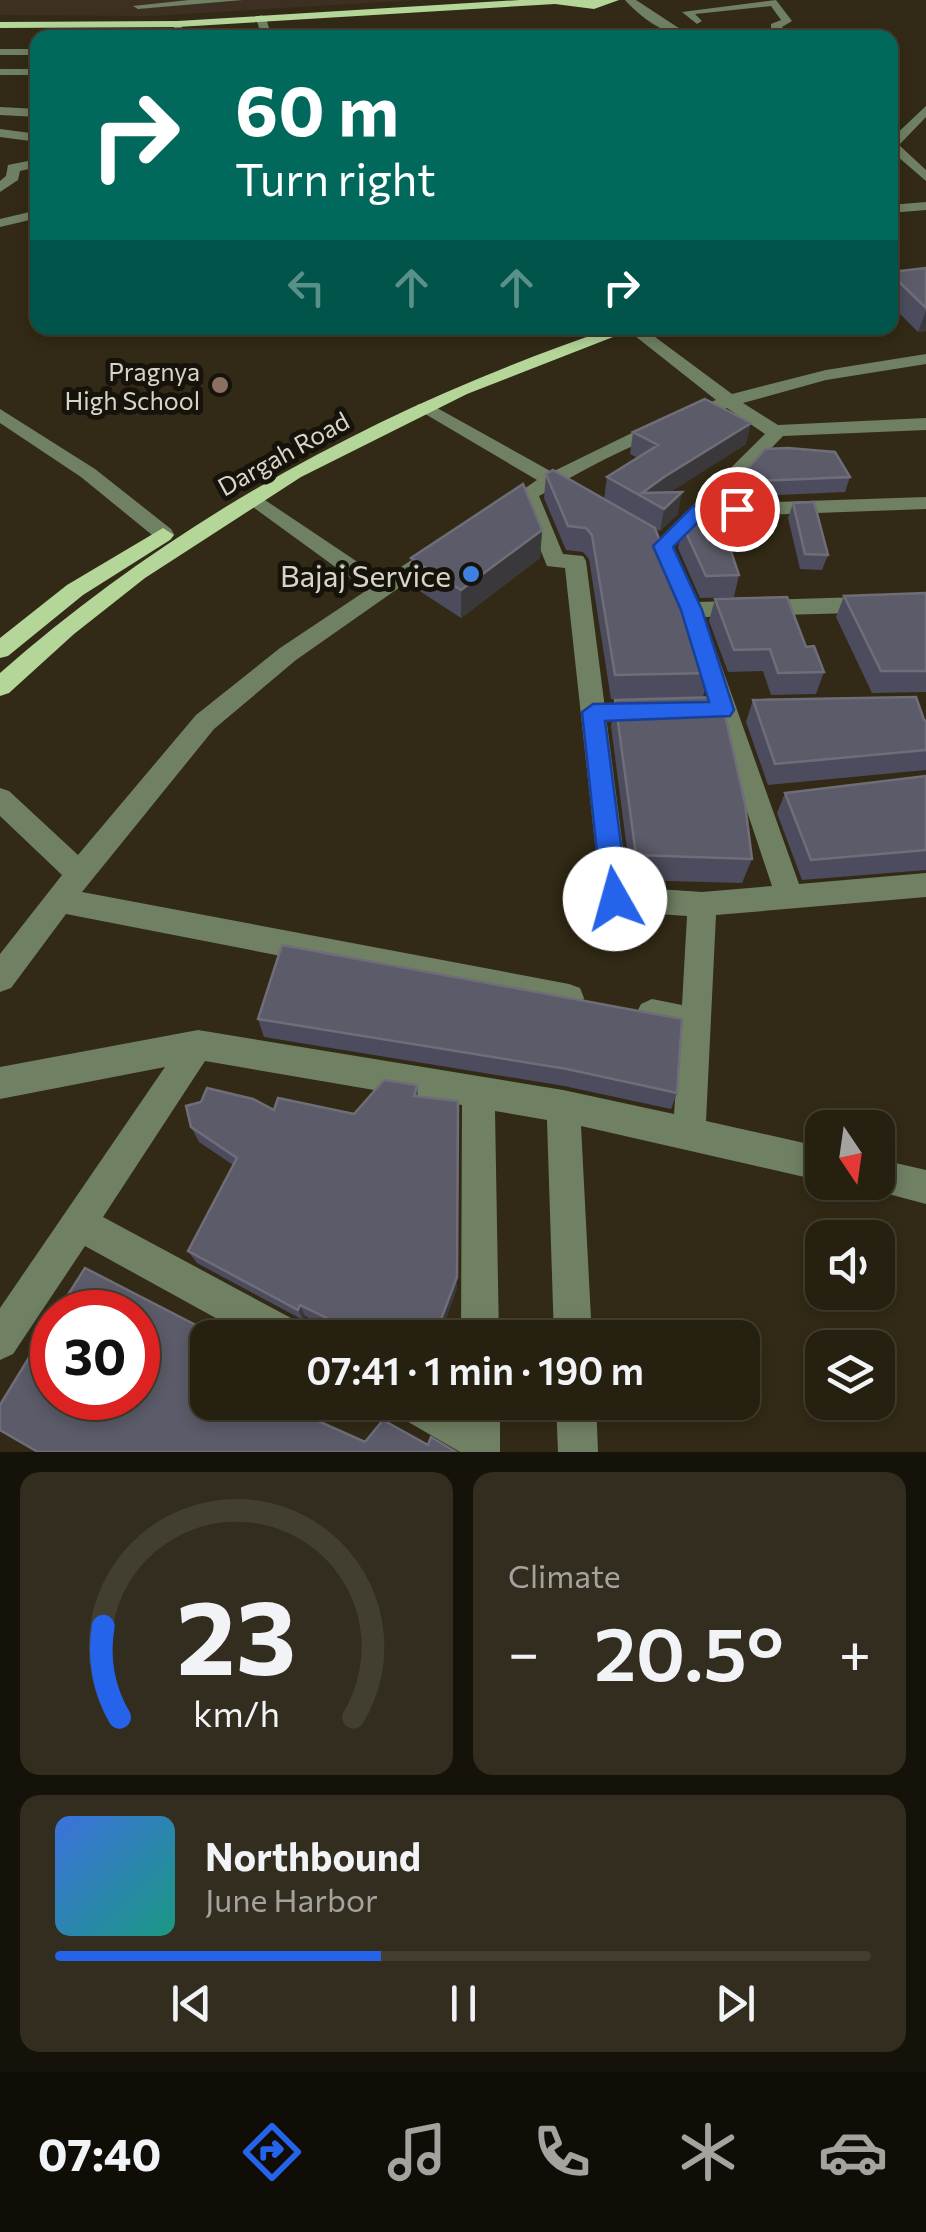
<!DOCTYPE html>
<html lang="en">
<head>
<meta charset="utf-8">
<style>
	body { margin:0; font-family:Commissioner,sans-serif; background:#322d1e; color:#f1f3f6; height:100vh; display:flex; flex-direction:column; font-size:38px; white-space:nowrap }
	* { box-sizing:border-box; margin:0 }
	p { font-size:32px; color:#a4a39f }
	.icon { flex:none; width:55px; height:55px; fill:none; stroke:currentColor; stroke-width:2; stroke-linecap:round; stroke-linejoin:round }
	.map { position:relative; height:1452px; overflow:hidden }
	.side { display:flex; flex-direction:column; gap:20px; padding:20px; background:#151209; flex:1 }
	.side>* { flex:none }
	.guide { position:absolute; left:30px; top:30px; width:868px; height:305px; border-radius:20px; box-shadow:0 5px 15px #0003,0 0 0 2px #423e30; background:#00695c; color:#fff; overflow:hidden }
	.needle { width:65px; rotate:167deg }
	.tools { position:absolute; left:805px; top:1110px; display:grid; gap:20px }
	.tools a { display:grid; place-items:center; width:90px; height:90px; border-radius:20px; background:#262010; box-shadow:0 5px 15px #0003,0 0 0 2px #423e30; font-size:50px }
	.speed { position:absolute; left:30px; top:1290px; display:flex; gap:20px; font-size:50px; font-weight:700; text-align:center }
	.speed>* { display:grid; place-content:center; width:130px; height:130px; border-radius:50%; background:#262010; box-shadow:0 5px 15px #0003,0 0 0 2px #423e30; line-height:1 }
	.speed .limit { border:15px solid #d22; background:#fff; color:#111 }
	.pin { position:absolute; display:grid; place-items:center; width:85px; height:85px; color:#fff; margin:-42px; border:5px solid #fff; border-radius:50%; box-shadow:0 2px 10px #0007 }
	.me { position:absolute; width:110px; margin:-55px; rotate:353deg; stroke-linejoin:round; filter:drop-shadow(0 0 8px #0008) }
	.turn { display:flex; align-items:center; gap:35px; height:210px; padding:0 40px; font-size:45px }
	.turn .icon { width:130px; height:130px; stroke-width:2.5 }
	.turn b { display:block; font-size:70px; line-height:85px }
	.lanes { display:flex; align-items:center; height:95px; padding:0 40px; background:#0003; justify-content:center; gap:50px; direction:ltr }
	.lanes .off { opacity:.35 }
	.big { font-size:75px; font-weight:600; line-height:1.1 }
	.side .tile { flex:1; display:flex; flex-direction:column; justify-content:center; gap:15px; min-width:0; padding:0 35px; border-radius:20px; background:#322d1e }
	.side .dial { align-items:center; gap:0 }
	.dial svg { height:260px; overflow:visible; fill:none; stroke:#423e30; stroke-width:7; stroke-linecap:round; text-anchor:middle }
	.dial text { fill:#f1f3f6; stroke:none }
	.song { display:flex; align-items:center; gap:30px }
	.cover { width:120px; height:120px; border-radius:15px; background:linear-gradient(135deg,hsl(220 70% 55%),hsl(170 70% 35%)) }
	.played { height:10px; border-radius:5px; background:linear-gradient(90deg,#2563eb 40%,#423e30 40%) }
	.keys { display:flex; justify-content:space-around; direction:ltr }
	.heat { display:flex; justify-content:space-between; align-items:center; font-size:55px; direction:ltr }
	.side .tiles { flex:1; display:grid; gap:20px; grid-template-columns:1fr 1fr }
	.tile:last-child { grid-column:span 2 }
	.trip { position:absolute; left:190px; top:1320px; width:570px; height:100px; border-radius:20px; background:#262010; box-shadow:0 5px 15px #0003,0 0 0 2px #423e30; font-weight:600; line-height:100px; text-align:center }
	.tab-bar { display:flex; height:160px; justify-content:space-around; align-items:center; background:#0f0d06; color:#a4a39f }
	.tab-bar .icon { width:70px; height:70px }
	.tab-bar .selected { color:#2563eb }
	.tab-bar b { font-size:45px; color:#f1f3f6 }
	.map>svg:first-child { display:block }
</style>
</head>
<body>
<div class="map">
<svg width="926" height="1452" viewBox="0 0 926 1452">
	<rect width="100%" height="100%" fill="#322a16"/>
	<!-- medical -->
	<path fill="#3e2f23" d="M0 0H417L151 16 0 15Z"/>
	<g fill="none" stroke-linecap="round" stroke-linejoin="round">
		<!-- minor -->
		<path fill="#708063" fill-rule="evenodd" d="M189 0H243L138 9 133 6Z
			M625 0H636L694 38C669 38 641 18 625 0Z
			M776 0 792 21 782 27 793 38H781L771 28V24L781 20 771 6 695 14 702 21 697 24 682 12Z
			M261 15 266 18 272 38H262L256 18Z
			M178 21 183 24 178 38H167Z
			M597 28 601 33 370 36 365 33 370 30Z
			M0 49H38V55H0Z
			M0 69H38V75H0Z
			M926 106V117L899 145 926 170V181L890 150V140Z
			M0 107 38 109V117L0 115Z
			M0 129 38 134V142L0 137Z
			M38 159V167L20 171 18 180 0 192V181L6 176 8 165Z
			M926 202V210L890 213V205Z
			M38 210V218L0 227V219Z
			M554 328H589L591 331 583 336Z
			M625 328H643L732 394 826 370 926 354V364L826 380 743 403 778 425 926 418V430L783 436 717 504 926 497V509L704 517 674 547 698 602 926 595V611L704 617 799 884 926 873V897L716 915 706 1121 822 1147V1181L581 1126 592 1338H554L547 1120 495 1111 499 1338H461L462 1105 205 1061 103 1217 304 1325 310 1338H252L85 1246 13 1354 0 1360V1308L165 1067 0 1099V1067L198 1030 563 1090 674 1114 680 1034 641 1024 636 1014 641 1004 652 999 682 1005 687 916 615 911 605 908 601 899 565 568 547 566 523 507 502 517 492 511 537 480 415 408 418 404H430L552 472 644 427 716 400ZM727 408 765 434 652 546 687 632 772 886 702 892 628 887 586 561 583 556 563 554 539 496 552 489 570 491 573 487 566 480C617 451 671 428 727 408Z
			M0 409 95 469 171 529 174 534 171 539H157L81 477 0 423Z
			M253 492 383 579 431 547 439 545 450 552 296 660 214 729 82 892 569 984 580 988 584 998 580 1008 569 1012 66 914 11 988 0 992V954L62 875 0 816V788L9 791 78 855 196 715 280 648 367 590 246 502 243 498Z
			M878 1159 926 1170V1204L866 1188 863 1182H878Z
			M393 1402H452L460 1407V1402H500V1452H460L398 1416Z
			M556 1402H596L598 1452H558Z"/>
		<!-- major -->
		<path fill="#b4d699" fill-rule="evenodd" d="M520 0H619L594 9 555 4 178 27 0 28V22L178 21Z
			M613 328H636L467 394 301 477 145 578 74 634 9 693 0 696V673C180 515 387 404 613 328Z
			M163 528 174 535 170 540 83 595 8 656 0 658V638L67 585Z"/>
	</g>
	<!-- wall -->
	<path fill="#4c4c5e" d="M926 268V331L918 332 890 304V272Z
		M633 432 746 444 670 492 678 514 660 531 604 499 607 477 638 458 630 454Z
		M546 474 709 673 703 697 752 859 742 883 631 880 611 726 615 700 680 698 611 699 589 559 583 552 566 550 544 498Z
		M850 477 845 492 733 497 736 482Z
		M793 503 828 555 822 570 800 569 788 518Z
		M683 526 723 528 739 575 734 597 700 598 678 548Z
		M542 530 540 558 461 618 412 586 411 558Z
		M926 593V692L872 693 836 617 844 596Z
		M715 599 806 647 824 672 816 694 771 695 763 671 728 672 709 621Z
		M753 700 926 721V770L768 785 746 722Z
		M926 776V870L802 880 777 813 785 793Z
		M282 945 677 1093 671 1109 564 1086 264 1037 258 1019Z
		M417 1085 418 1096 457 1288 439 1338H350L305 1316 303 1320 197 1263 188 1251 233 1165 199 1142 191 1127 274 1110 354 1114Z"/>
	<!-- shaded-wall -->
	<path fill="#3b383c" d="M926 311V331L918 332Z
		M751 423 746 444 660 499 642 493 664 477Z
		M682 492 678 514 660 531 664 509Z
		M542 530 540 558 461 618V590Z
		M458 1117 457 1288 439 1338H434Z
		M300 1305 305 1316 303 1320 298 1310Z
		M315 1402H324L314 1425 309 1417Z"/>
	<!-- building -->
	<path fill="#5b5b69" stroke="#6f6e78" stroke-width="2.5" d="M926 268V308L890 273V272Z
		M705 399 751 423 664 477 642 493 682 492 664 509 607 477 658 445 633 432Z
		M788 448 835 452 850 477 736 482 765 449Z
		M553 470 655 528 709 673 615 675 592 535 586 528 568 526 546 474Z
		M523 484 542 530 461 590 411 558Z
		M715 499 728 504 722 525 739 575 706 576 683 526Z
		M814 502 828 555 805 554 793 503Z
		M926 593V671H881L844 596Z
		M787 597 806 647 814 646 824 672 778 673 770 649 734 650 715 599Z
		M721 697 745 804 752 859 636 855 615 700Z
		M916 697 924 720 926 721V750L775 764 753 700Z
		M926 776V850L811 860 785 793Z
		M282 945 682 1019 677 1093 567 1069 258 1019Z
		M384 1080 417 1085 414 1096 458 1101 457 1277 434 1338H368L300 1305 298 1310 188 1251 237 1158 191 1127 186 1106 201 1102 207 1088 253 1099 274 1110 278 1098 354 1114Z
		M85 1268 221 1338H208V1402H315L309 1417 365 1442 383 1420 428 1445 431 1437 456 1452H38L0 1430V1405L52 1320V1398H138V1312H57Z
		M239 1329 276 1332 274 1338H235Z"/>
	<!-- route -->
	<path fill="#2563eb" stroke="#184099" stroke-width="2.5" d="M737 503 744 505V513L704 516 673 547 702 610 734 710 730 716 605 721 628 899 624 907 615 911 606 907 602 899 582 712 593 704 709 702 681 610 653 546 693 506Z"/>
	<!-- markers -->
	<circle fill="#8d6e63" stroke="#16130a" stroke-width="4" cx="220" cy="385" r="10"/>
	<circle fill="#3f7fe0" stroke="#16130a" stroke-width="4" cx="471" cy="574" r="10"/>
	<g text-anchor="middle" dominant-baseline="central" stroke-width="10" stroke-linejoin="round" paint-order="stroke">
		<!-- far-poi labels -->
		<g font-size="25" fill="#d9d4c8" stroke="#16130a" text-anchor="end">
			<text x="200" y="371">Pragnya<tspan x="200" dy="29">High School</tspan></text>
		</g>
		<!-- far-street labels -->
		<g font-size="25" fill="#d9d4c8" stroke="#16130a">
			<text transform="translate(283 453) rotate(-29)">Dargah Road</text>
		</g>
		<!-- poi labels -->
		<g font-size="30" fill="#d9d4c8" stroke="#16130a" text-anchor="end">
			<text x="451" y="574">Bajaj Service</text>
		</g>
	</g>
</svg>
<div class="tools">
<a><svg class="needle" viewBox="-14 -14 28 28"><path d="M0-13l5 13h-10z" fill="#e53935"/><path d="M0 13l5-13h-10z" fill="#a4a39f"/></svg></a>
<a><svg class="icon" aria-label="sound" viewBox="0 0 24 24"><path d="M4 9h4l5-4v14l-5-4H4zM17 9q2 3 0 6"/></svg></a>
<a><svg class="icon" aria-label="layers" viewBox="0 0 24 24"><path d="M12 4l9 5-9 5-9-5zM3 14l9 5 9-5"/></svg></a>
</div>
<div class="speed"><div class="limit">30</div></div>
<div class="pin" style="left:737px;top:509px;background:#d93025"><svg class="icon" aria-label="arrive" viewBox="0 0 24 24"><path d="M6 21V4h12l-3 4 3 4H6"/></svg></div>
<svg class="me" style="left:615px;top:899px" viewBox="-20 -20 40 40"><circle r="19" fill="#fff"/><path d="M0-13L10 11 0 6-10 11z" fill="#2563eb"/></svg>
<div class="trip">07:41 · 1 min · 190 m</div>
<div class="guide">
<div class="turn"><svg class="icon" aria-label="right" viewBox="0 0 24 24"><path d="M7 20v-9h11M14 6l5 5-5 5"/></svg><div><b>60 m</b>Turn right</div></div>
<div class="lanes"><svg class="icon off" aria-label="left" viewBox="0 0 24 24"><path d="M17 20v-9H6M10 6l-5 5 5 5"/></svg><svg class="icon off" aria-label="ahead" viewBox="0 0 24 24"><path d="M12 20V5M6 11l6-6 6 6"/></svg><svg class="icon off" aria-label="ahead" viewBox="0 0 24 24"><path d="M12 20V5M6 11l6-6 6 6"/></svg><svg class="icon" aria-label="right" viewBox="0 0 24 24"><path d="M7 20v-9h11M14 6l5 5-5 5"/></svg></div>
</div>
</div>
<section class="side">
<div class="tiles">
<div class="tile dial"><svg viewBox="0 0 100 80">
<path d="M14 69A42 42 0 1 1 86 69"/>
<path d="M14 69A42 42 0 0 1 9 41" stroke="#2563eb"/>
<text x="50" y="56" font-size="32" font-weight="700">23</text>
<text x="50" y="72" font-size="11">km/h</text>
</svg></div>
<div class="tile"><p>Climate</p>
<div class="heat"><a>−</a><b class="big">20.5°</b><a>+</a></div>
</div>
<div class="tile">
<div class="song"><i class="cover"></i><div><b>Northbound</b><p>June Harbor</p></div></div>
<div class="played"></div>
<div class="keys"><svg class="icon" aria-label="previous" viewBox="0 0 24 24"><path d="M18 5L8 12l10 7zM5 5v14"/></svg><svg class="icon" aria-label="pause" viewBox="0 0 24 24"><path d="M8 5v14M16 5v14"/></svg><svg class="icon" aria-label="next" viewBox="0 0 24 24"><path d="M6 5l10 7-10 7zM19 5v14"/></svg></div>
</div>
</div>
</section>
<nav class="tab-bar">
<b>07:40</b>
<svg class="icon selected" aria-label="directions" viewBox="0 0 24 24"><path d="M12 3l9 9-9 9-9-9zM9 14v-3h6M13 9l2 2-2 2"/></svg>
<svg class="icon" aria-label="music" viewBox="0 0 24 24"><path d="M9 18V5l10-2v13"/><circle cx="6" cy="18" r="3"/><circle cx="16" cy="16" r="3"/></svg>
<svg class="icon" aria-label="phone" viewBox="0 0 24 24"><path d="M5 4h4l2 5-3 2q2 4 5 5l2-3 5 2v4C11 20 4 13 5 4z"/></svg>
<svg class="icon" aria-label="climate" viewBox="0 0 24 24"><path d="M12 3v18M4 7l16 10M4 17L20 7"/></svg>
<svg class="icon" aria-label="car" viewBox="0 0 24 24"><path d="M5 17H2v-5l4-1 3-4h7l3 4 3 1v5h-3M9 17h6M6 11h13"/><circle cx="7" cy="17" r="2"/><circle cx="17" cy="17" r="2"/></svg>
</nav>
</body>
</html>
